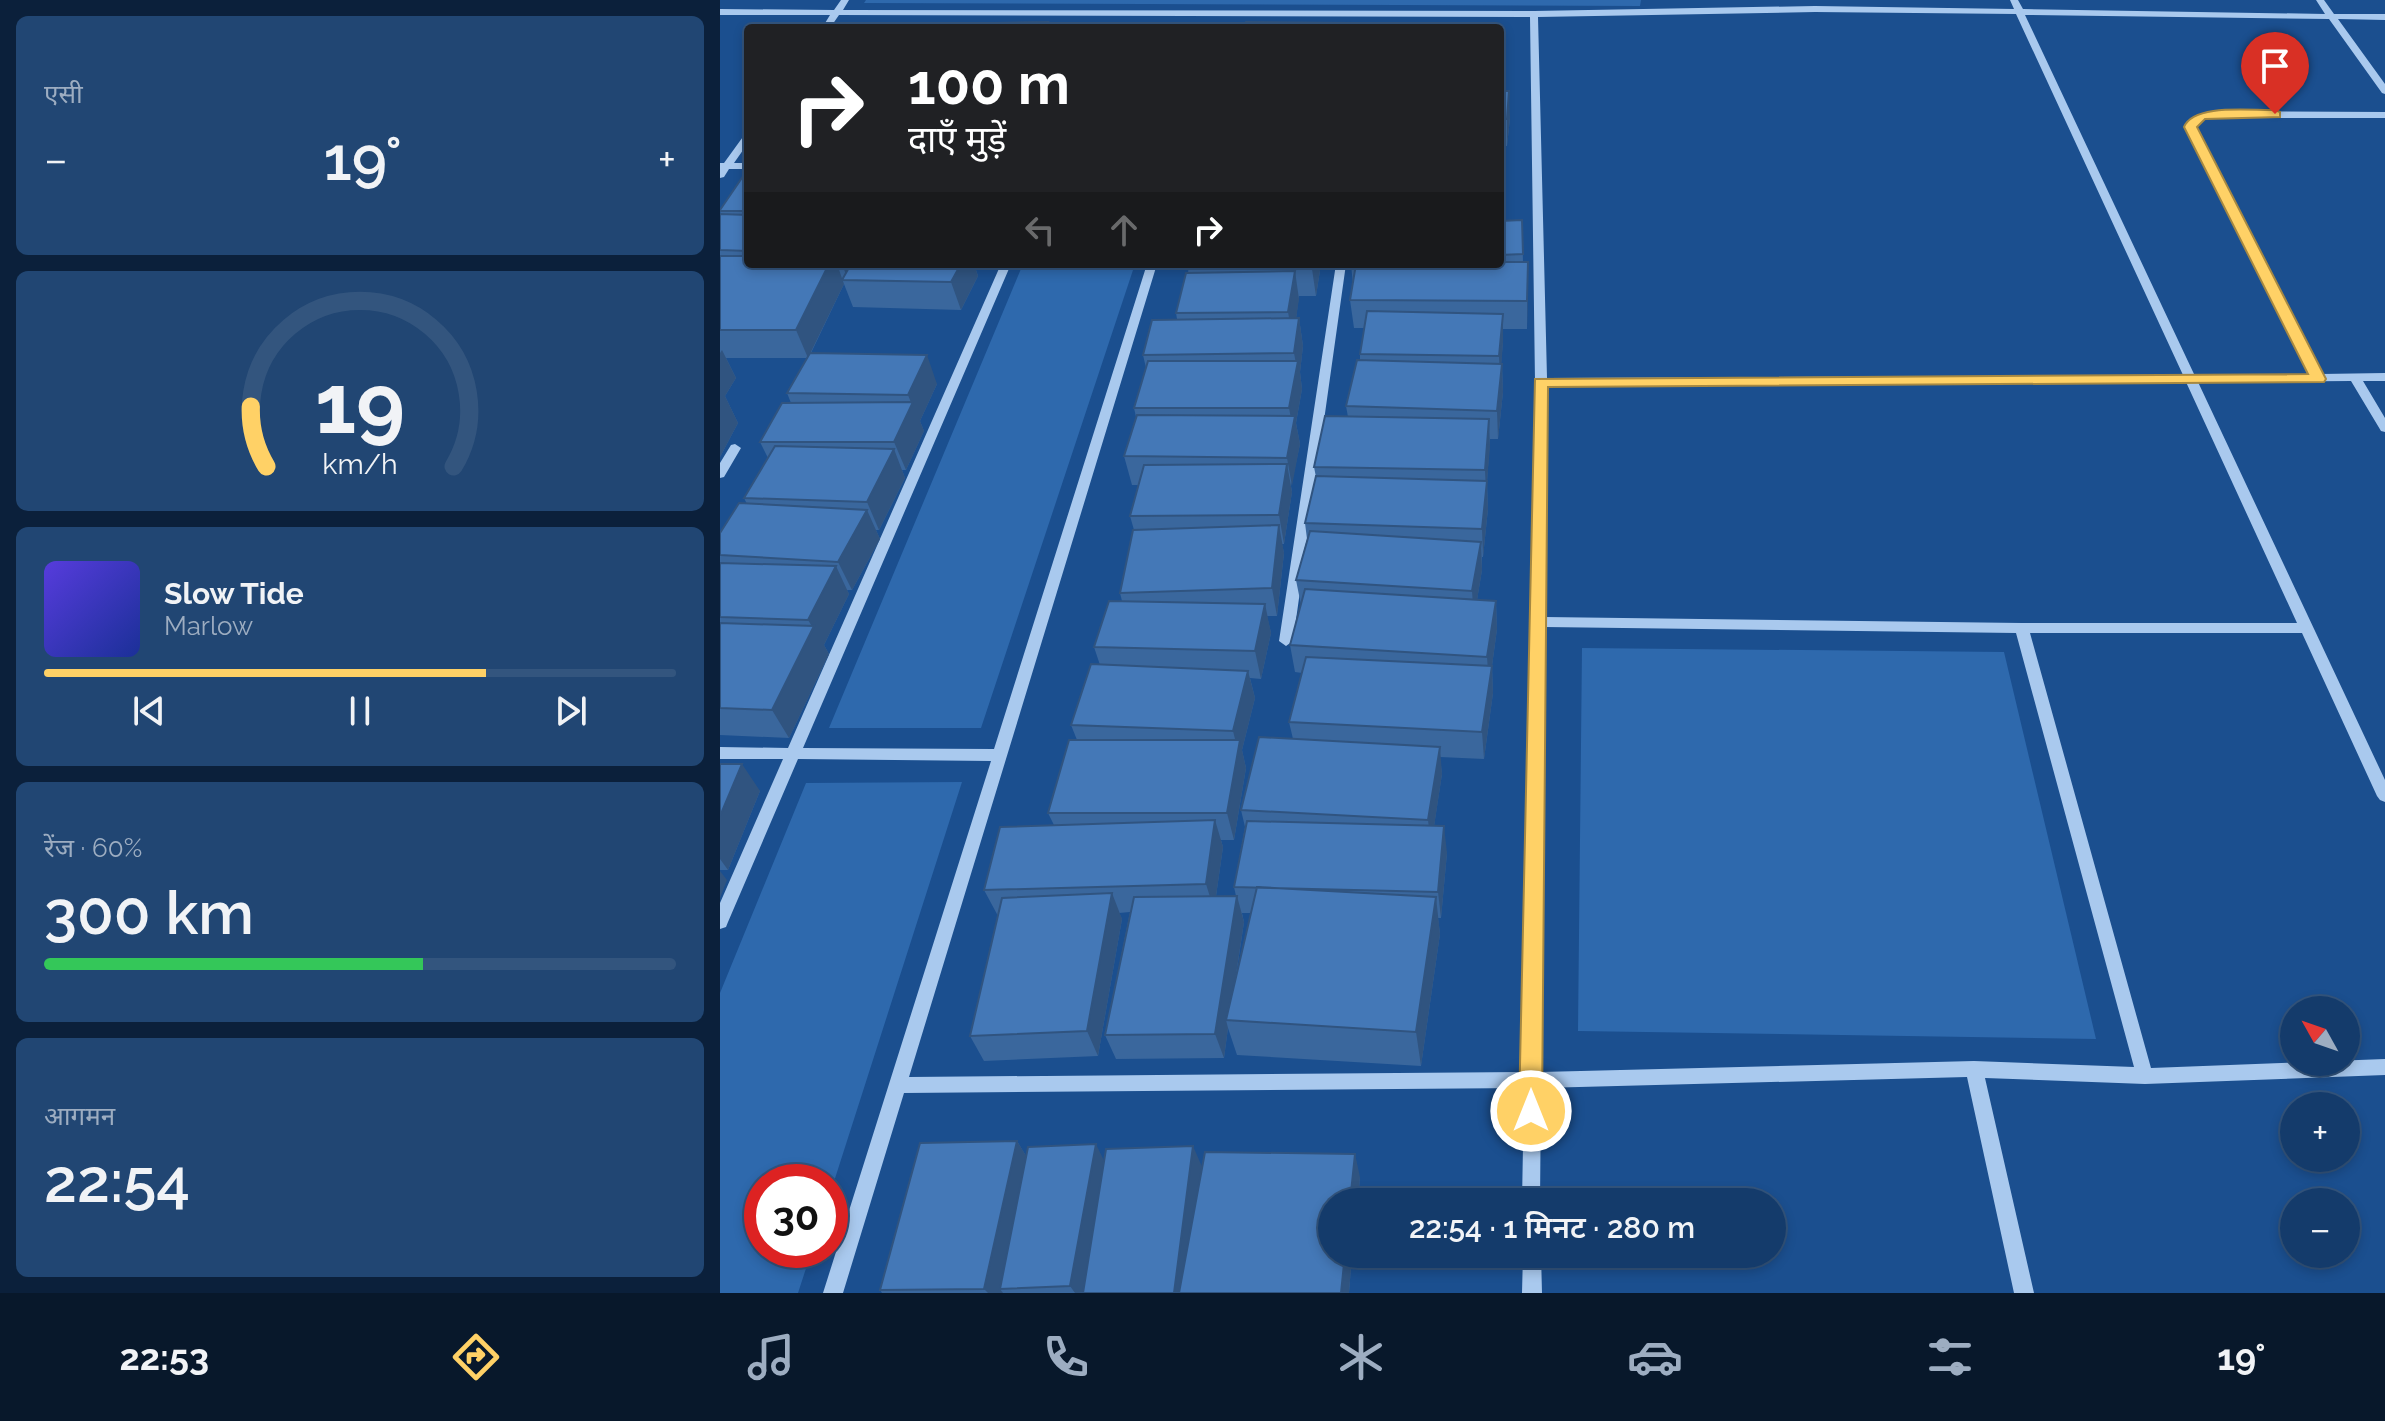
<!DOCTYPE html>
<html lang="hi">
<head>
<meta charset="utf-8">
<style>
	body { margin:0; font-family:Raleway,"Noto Sans Devanagari",sans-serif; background:#214673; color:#f1f3f6; height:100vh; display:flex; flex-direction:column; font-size:30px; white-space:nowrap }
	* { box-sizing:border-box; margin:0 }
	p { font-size:26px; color:#9dadc1 }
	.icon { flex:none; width:44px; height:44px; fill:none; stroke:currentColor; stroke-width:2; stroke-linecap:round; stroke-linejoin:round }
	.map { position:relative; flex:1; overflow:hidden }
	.details { display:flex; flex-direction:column; gap:16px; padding:16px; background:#0b203b; width:720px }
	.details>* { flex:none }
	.banner { position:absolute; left:24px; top:24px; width:760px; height:244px; border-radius:8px; box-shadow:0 4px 12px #0003,0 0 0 2px #33557e; background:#202124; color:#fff; overflow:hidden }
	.needle { width:52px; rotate:310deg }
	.tools { position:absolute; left:1560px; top:996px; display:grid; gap:16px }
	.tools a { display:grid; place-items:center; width:80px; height:80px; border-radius:50%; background:#143b6b; box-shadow:0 4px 12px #0003,0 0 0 2px #33557e; font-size:40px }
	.speed { position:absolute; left:24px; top:1164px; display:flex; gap:16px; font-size:40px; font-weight:700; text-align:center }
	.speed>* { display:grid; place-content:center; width:104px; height:104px; border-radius:50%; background:#143b6b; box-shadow:0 4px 12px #0003,0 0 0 2px #33557e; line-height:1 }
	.speed .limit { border:12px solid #d22; background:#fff; color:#111 }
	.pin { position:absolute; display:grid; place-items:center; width:68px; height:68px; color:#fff; margin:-82px -34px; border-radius:50% 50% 50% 0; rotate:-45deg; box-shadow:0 0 8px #0007 }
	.pin .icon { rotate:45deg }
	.me { position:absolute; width:88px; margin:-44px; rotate:0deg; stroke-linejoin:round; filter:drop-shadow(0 0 6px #0008) }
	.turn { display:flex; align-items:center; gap:28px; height:168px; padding:0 32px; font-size:36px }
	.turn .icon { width:104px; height:104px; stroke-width:2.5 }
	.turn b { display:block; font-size:56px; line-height:68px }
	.lanes { display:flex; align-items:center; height:76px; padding:0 32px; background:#0003; justify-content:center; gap:40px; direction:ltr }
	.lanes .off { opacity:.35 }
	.big { font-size:60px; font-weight:600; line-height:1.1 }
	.details .tile { flex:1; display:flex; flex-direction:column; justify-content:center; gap:12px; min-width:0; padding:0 28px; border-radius:12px; background:#214673 }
	.details .dial { align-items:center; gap:0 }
	.dial svg { height:208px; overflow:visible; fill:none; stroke:#33557e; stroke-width:7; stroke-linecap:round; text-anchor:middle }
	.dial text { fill:#f1f3f6; stroke:none }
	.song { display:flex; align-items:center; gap:24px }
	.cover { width:96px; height:96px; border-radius:12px; background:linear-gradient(135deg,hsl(250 70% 55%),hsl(230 70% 35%)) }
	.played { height:8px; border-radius:4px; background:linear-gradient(90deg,#ffd166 70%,#33557e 70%) }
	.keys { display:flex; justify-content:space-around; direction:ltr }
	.heat { display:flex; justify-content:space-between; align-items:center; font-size:44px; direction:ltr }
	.charge { height:12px; border-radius:6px; background:linear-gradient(90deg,#34c759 60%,#33557e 0) }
	.trip { position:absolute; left:598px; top:1188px; width:468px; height:80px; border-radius:40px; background:#143b6b; box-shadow:0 4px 12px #0003,0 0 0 2px #33557e; font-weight:600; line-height:80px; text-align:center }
	.tabs { display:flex; height:128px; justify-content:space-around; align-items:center; background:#08182b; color:#9dadc1 }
	.tabs .icon { width:56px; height:56px }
	.tabs .selected { color:#ffd166 }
	.tabs b { font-size:36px; color:#f1f3f6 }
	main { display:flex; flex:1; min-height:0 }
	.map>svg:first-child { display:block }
</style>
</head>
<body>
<main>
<section class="details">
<div class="tile"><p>एसी</p>
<div class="heat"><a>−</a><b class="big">19°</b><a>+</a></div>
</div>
<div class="tile dial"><svg viewBox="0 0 100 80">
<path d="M14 69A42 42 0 1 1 86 69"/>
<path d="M14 69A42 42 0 0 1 8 46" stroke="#ffd166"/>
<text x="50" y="56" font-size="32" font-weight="700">19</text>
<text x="50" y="72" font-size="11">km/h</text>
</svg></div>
<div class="tile">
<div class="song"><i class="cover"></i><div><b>Slow Tide</b><p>Marlow</p></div></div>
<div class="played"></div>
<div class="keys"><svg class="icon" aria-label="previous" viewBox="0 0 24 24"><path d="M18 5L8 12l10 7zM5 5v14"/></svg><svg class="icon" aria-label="pause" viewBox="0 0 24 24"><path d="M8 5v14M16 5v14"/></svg><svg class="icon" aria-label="next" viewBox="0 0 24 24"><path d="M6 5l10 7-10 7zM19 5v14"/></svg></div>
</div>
<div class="tile"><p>रेंज · 60%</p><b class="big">300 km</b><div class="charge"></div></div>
<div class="tile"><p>आगमन</p><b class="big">22:54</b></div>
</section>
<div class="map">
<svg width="1665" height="1293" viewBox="0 0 1665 1293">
	<rect width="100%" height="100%" fill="#1b4f8f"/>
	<!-- green -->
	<path fill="#2e69ad" d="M146 0H921L920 6 144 3Z
		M303 264H415L261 728H109Z
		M862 648 1284 652 1376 1039 858 1031Z
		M242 782 110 1194V1182H42V1250H92L78 1293H0V993L86 783Z"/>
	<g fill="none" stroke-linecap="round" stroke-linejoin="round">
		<!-- minor -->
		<path fill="#a9c9ee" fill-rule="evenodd" d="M121 0H129L123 10 814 11 1095 6 1294 9 1290 0H1298L1303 9 1605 14 1596 0H1604L1614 14H1665V20L1618 19 1665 84V94L1662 93 1609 19 1305 15 1474 374H1589L1466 127C1474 113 1485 112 1500 111L1665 112V118H1491L1483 119 1476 127 1601 374 1665 373V381H1643L1665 418V432L1661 431 1631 381 1478 382 1665 780V802L1660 800 1657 796 1582 633H1310L1431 1068 1665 1059V1075L1425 1084 1265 1078 1314 1293H1294L1247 1077 821 1088 820 1202H802L804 1088 184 1093 123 1293H103L271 761 78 759 8 922 6 927 0 929V903L63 759H0V747L68 748 281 264H291L83 748 274 749 427 264H437L189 1077 804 1072 815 382 810 17 119 15 110 28H102L110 15H0V9L114 10ZM1095 12 1296 14 1463 375 827 378 818 17ZM1466 382 1577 623H1302L825 617 827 386ZM825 627 1296 633 1414 1067 1254 1061 821 1072Z
			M28 133V143L14 163H28V169H9L4 177 0 178V163H4L25 134Z
			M616 264H626L573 641 566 646 559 641Z
			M15 444 21 448 4 477 0 478V463L11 445Z
			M803 1254H821L822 1293H802Z"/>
	</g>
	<!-- wall -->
	<path fill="#3a679d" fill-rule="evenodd" d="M780 61 782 91 790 118 787 146H783L780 186Z
		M28 169V264H259L256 270 258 276 241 310 133 307 124 284 91 353 217 384 200 421 204 431 186 470H182L185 478 159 530H156L160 539 132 590H127L129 594 104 645 109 654 69 738 0 735V533L27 504 24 498 48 458 40 442 71 403 67 393 87 358H6L16 378 5 396 18 423 0 457V214L1 215 0 210Z
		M802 220 803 262H808L807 329H783V342L781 364H782L783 392 778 439H770L767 482 768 509 763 557H762V570L757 600 776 601 777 629 772 666 773 693 764 759 720 757 722 774 714 826 727 853 721 918H718L720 934 701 1066 517 1055 508 1028 504 1058 396 1059 385 1035 410 912 399 913 402 919 378 1056 264 1061 250 1036 278 916 264 890 334 825 328 813 357 740 351 725 380 665 374 647 402 601 400 593 414 530 410 516 418 485H412L404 456 416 417 414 408 426 368 423 355 457 319 456 313 468 273 469 264H601L596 296H579L576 318H579L583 346 580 372 582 389 576 423 580 444 571 486 572 492 564 544H562L564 553 557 616H547L551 633 541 679 530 678 535 698 522 750 526 768 514 840H501L503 847 496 896H516L514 887 525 827 521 810 573 739 569 722 582 673 575 672 570 645 581 605 576 580 587 539 585 523 596 477 594 467 628 417 626 406 640 360V354L644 328H634L630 300 633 285 631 264H780V221ZM522 913H531L516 976 524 922Z
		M0 764 40 791 8 870H0Z
		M297 1141 306 1156 640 1177 638 1202H612L632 1254 629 1293H162L160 1290Z"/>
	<!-- shaded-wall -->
	<path fill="#305480" d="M782 61 783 88 780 113V84Z
		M789 91 790 118 787 146V119Z
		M783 123V149L780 186V151Z
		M808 262V290L807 329V301Z
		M109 264H117L124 284 88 358 76 330Z
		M122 264H137L128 280Z
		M241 264H259L256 270 258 276 241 310 231 282Z
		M593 264H601L596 296 592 269Z
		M575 271 579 299 573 340 568 312Z
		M783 314V342L780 385 779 356Z
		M579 318 583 346 580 372 582 389 576 423 580 444 572 486 567 458 573 429 569 408 577 369 574 353Z
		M2 350 16 378 5 396 18 423 0 457V353Z
		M207 355 217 384 200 421 204 431 186 470 174 442 192 405 188 395Z
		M782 364 783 392 778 439 777 411Z
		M769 419 770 447 767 482 768 509 763 557 762 529 766 494 765 470Z
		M174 449 185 478 159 530 147 502Z
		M567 464 572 492 564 544 559 515Z
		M147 510 160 539 132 590 118 562Z
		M559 525 564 553 557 616 552 588Z
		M761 542 762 570 754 619 752 591Z
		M116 566 129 594 104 645 109 654 69 738 52 710 93 628 88 620Z
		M776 601 777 629 772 666 773 693 764 759 762 732 769 685 767 657Z
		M545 604 551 633 541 679 535 651Z
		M528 671 535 698 522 750 526 768 514 840 507 813 518 751 513 731Z
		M720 747 722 774 711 847 708 820Z
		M22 764 40 791 8 870 0 859V816Z
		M495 820 503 847 494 910 486 884Z
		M724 826 727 853 721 918 718 892Z
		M0 871 7 880 0 898Z
		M392 893 402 919 378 1056 367 1031Z
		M517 896 524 922 509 1020H506L508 1028 504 1058 495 1034Z
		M716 897 720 934 701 1066 696 1032Z
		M297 1141 311 1164 280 1289 283 1293H268L264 1289Z
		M376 1144 387 1167 366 1293H355L350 1286Z
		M473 1146 483 1169 467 1293H454Z
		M635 1154 640 1177 638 1202H630Z
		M625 1254H632L629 1293H621Z"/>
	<!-- building -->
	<path fill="#4478b7" stroke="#305480" stroke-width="2" d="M328 22 325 28H270L273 23Z
		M526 22 634 23 633 28H524Z
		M99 24H230L227 28H96Z
		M379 24 378 28H332L333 25Z
		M443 26 442 28H386V27Z
		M665 26 776 27 665 28Z
		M780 61H782L780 84Z
		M780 91H789L787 119H780Z
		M780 123H783L780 151Z
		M28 169V211H0V210Z
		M0 214 28 215V251L0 250Z
		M802 220 803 254 780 255V221Z
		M0 256H28V264H109L76 330H0Z
		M780 262H808L807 301 630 300 636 264H780Z
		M131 264H241L231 282 122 280Z
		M469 264H593L592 269H467Z
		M575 271 568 312 456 313 466 273Z
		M647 311 783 314 779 356 640 354Z
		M579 318 574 353 423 355 432 320Z
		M90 353 207 355 188 395 67 393Z
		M637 360 782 364 777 411 626 406Z
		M428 361H578L569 408H414Z
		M193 402 174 442H40L62 403Z
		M417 415 575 416 567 458 404 456Z
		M605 416 769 419 765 470 594 467Z
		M55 446 174 449 147 502 24 498Z
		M567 464 559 515 410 516 424 465Z
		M596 476 767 481 762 529 585 523Z
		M19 503 147 510 118 562 0 555V533Z
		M559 525 552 588 400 593 413 530Z
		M590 531 761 542 752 591 576 580Z
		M0 563 116 566 88 620 0 617Z
		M585 589 776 601 767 657 570 645Z
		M389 601 545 604 535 651 374 647Z
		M0 623 94 626 52 710 0 708Z
		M586 657 772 666 762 732 569 722Z
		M371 664 528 671 513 731 351 725Z
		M539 737 720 747 708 820 521 810Z
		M349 740H520L507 813H328Z
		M0 764H22L0 816Z
		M495 820 486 884 264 890 280 827Z
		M527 821 724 826 718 892 514 887Z
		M537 887 716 897 696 1032 506 1020Z
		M392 893 367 1031 250 1036 282 898Z
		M517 896 495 1034 385 1035 414 897Z
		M297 1141 264 1289 160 1290 200 1143Z
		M376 1144 350 1286 280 1289 308 1147Z
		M473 1146 454 1293H363L386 1149Z
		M485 1152 635 1154 630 1202H612V1254H625L621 1293H459Z"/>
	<!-- route -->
	<path fill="#ffd166" stroke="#a68842" stroke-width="2" d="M1555 110 1560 112V117L1485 119 1477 127 1606 379 1604 382 828 387 822 1111 819 1118 811 1122 803 1118 799 1111 815 379 1588 374 1464 127C1474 103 1532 111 1555 110Z"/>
</svg>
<div class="tools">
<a><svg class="needle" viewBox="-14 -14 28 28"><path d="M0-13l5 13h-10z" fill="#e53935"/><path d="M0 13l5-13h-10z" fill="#9dadc1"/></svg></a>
<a>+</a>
<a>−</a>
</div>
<div class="speed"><div class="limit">30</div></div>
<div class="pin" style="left:1555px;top:114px;background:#d93025"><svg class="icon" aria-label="arrive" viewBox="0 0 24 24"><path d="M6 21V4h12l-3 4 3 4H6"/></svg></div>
<svg class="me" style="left:811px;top:1111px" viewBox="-20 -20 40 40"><circle r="17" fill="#ffd166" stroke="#fff" stroke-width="3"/><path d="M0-11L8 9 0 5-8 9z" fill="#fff"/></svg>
<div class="trip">22:54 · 1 मिनट · 280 m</div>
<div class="banner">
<div class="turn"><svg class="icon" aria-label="right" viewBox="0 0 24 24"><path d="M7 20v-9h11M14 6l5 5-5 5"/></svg><div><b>100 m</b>दाएँ मुड़ें</div></div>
<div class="lanes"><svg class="icon off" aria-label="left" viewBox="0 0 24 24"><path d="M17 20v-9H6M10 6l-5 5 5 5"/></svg><svg class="icon off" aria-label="ahead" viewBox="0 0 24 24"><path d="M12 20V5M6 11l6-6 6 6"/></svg><svg class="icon" aria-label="right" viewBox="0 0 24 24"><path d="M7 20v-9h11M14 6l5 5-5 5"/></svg></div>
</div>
</div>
</main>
<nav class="tabs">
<b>22:53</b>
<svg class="icon selected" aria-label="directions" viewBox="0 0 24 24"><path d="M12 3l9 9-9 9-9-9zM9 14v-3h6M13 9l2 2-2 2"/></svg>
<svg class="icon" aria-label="music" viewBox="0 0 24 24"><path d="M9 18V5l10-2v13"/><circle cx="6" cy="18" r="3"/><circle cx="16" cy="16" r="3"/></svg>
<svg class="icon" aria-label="phone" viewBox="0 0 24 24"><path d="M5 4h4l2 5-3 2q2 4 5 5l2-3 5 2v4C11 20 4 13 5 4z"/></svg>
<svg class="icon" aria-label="climate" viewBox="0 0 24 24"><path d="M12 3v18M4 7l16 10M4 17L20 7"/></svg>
<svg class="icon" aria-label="car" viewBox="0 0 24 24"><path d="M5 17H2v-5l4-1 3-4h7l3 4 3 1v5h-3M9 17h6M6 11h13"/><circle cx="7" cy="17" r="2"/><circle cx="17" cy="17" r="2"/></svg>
<svg class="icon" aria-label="filters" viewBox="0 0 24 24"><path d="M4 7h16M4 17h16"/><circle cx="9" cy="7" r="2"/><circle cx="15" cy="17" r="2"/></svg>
<b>19°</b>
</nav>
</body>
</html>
